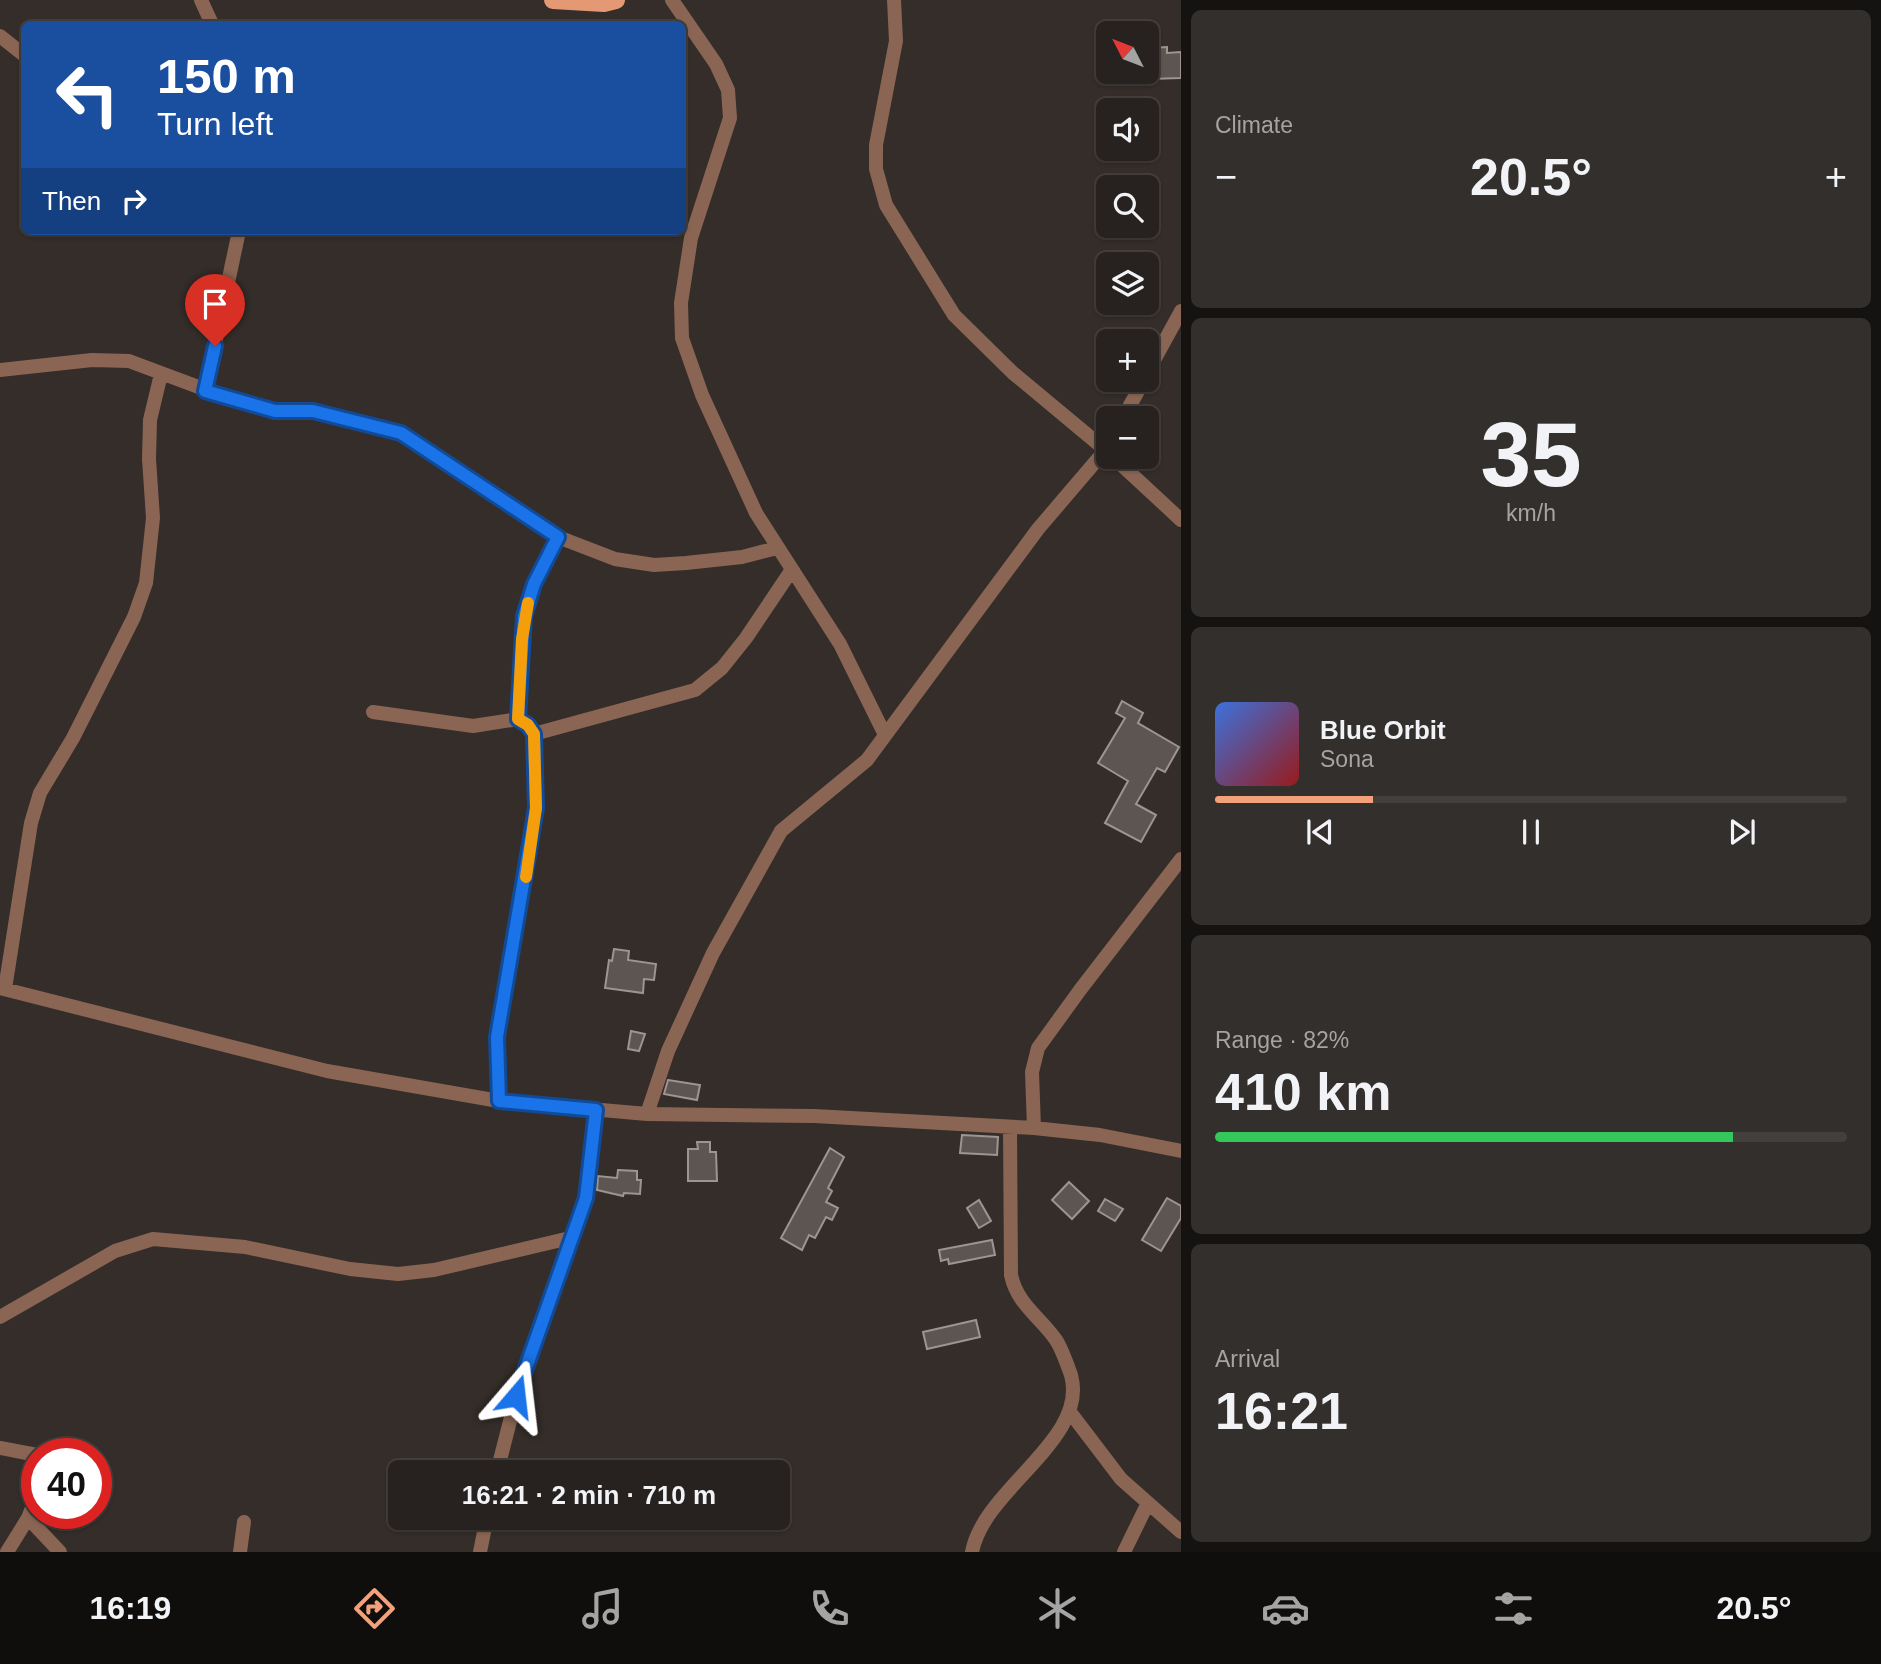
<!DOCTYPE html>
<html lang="en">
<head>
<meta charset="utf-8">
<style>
	body { margin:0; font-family:Helvetica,sans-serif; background:#332f2c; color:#f1f3f6; height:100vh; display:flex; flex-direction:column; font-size:26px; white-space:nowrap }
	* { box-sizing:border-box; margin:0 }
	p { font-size:23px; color:#a4a4a4 }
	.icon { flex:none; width:38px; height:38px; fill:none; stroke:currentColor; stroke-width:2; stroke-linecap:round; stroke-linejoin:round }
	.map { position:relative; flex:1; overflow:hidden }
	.side { display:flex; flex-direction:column; gap:10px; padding:10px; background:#151311; width:700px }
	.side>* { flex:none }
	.top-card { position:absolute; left:21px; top:21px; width:665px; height:214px; border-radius:10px; box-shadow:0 2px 5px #0004,0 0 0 2px #433f3d; background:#1a4fa0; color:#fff; overflow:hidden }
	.needle { width:46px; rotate:312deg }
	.fabs { position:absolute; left:1096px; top:21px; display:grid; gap:14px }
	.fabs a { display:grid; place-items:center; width:63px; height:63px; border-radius:10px; background:#27221f; box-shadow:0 2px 5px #0004,0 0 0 2px #433f3d; font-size:35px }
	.speed { position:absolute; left:21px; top:1438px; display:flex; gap:14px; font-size:35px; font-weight:700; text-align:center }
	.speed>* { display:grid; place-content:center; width:91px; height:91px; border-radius:50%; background:#27221f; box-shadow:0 2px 5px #0004,0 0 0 2px #433f3d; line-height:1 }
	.speed .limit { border:10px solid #d22; background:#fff; color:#111 }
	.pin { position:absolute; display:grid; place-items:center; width:60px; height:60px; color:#fff; margin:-72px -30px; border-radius:50% 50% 50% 0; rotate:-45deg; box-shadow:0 0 7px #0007 }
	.pin .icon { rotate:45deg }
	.me { position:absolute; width:77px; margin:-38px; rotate:17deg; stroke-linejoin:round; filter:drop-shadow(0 0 5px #0008) }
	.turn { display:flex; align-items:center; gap:24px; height:147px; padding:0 21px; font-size:32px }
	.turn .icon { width:91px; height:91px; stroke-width:2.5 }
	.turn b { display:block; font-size:49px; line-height:60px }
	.then { display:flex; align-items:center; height:66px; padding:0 21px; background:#0003; gap:14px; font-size:26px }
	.big { font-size:52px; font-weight:700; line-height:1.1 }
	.side .card { flex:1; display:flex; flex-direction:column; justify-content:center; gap:10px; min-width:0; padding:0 24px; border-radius:10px; background:#332f2c }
	.side .dial { align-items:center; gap:0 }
	.dial b { font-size:91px; line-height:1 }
	.song { display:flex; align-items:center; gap:21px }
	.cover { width:84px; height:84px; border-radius:10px; background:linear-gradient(135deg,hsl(220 70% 55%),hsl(0 70% 35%)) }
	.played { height:7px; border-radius:4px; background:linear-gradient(90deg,#f1a27b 25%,#433f3d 25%) }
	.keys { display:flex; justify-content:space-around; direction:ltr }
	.heat { display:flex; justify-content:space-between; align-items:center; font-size:38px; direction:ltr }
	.charge { height:10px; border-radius:5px; background:linear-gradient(90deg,#34c759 82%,#433f3d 0) }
	.trip { position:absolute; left:388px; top:1460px; width:402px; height:70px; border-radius:10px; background:#27221f; box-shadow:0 2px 5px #0004,0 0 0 2px #433f3d; font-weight:700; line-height:70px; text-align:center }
	.menu { display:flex; height:112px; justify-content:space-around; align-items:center; background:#100e0c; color:#a4a4a4 }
	.menu .icon { width:49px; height:49px }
	.menu .current { color:#f1a27b }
	.menu b { font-size:32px; color:#f1f3f6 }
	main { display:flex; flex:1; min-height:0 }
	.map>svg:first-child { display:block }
</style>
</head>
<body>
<main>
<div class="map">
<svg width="1181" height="1552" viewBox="0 0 1181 1552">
	<rect width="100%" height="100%" fill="#342d29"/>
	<!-- building -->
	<path fill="#5d5551" stroke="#9e9591" stroke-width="2" d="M1167 47V53L1181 52V78L1150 79 1149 48Z
		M1122 701 1143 713 1138 723 1179 747 1165 772 1157 768 1136 804 1156 815 1141 842 1105 823 1128 781 1098 763 1125 718 1116 713Z
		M614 949 629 951 628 960 656 964 654 980 644 979 643 993 605 988 609 960 612 961Z
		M631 1031 645 1034 639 1051 628 1049Z
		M668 1080 700 1085 697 1100 664 1094Z
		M962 1135 998 1137 997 1155 960 1153Z
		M697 1142H710V1152H716L717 1181H688V1149H698Z
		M830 1148 844 1157 828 1188 832 1191 826 1202 838 1208 832 1220 826 1217 815 1238 809 1235 802 1250 781 1238Z
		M618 1170 637 1171V1180H641L640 1194 624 1193 623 1196 597 1190 598 1176 617 1178Z
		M1069 1182 1089 1201 1072 1219 1052 1200Z
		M1167 1198 1181 1206V1218L1161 1251 1142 1240Z
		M1105 1199 1123 1209 1115 1221 1098 1211Z
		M979 1200 991 1221 979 1228 967 1208Z
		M992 1240 995 1255 949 1264 948 1259 941 1261 939 1250Z
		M976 1320 980 1337 927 1349 923 1332Z"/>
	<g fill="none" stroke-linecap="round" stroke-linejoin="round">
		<!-- minor -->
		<path stroke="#8a6553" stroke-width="14" d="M201 0 212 24
			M672 0 716 64 728 90 730 118 691 238 681 303 682 338 702 395 756 513 840 644 885 735
			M894 0 896 41 876 145V169L886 205 954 315 1013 373 1108 452
			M0 36 24 55
			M0 370 92 360 129 361 236 401 275 411H313L401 433 558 537 615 559 654 565 686 563 742 557 777 548
			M1146 375 1181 311
			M205 391 239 231
			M1123 418 1144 380
			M1113 457 1181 520
			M373 712 473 726 518 719 528 725 534 734 536 808 497 1037 499 1101
			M518 719 524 616 534 584 558 537
			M534 734 695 690 722 668 746 638 791 571
			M0 988 327 1071 499 1101 647 1114 814 1116 1034 1128 1100 1135 1181 1151
			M5 989 31 823 40 793 73 738 134 617 146 583 153 518 149 459 150 420 161 374
			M647 1114 668 1051 713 953 781 831 867 760 1038 529 1108 447
			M1034 1128 1032 1072 1038 1048 1080 990 1181 859
			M0 1317 115 1251 153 1239 245 1247 350 1269 398 1274 434 1270 570 1238
			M1070 1412 1121 1479 1181 1532
			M0 1448 37 1455
			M497 1472 522 1374 586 1198 596 1110
			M28 1518 60 1552
			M7 1552 28 1518 37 1495
			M240 1552 244 1522
			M480 1552 487 1517
			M972 1552C984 1488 1089 1440 1071 1375 1067 1364 1062 1349 1056 1340 1040 1317 1017 1304 1011 1275L1010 1127
			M1124 1552 1147 1505"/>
		<!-- major -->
		<path stroke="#e49873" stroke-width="18" d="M553 0 604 3 616 0"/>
	</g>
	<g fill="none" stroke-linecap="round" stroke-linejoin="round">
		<defs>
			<path id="route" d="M215 346 205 391 275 411H313L401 433 558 537 534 584 524 616 518 719 528 725 534 734 536 808 497 1037 499 1101 596 1110 586 1198 516 1396"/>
		</defs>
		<!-- route casing -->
		<use href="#route" stroke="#114b97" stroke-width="18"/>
		<!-- route -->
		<use href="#route" stroke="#1a73e8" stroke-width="12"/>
		<!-- slow -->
		<path stroke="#f59e0b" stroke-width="12" d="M526 877 536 808 534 734 528 725 518 719 522 639 528 603"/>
	</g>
</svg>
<div class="fabs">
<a><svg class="needle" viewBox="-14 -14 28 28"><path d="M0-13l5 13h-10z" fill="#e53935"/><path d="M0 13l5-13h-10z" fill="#a4a4a4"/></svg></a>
<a><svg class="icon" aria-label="sound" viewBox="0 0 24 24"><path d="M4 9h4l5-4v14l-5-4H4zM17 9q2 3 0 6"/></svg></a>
<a><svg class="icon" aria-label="search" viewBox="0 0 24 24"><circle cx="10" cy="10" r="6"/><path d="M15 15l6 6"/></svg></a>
<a><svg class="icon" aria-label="layers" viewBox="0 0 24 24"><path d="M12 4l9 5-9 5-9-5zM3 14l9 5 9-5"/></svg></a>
<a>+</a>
<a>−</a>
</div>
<div class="speed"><div class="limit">40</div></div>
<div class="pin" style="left:215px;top:346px;background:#d93025"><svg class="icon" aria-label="arrive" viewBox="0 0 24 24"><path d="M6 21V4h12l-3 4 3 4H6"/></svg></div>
<svg class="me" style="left:516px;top:1396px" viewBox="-20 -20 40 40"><path d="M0-17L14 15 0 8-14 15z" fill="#1a73e8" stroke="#fff" stroke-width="4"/></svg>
<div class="trip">16:21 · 2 min · 710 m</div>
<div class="top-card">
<div class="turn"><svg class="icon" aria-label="left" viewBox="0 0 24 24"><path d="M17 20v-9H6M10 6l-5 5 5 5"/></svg><div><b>150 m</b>Turn left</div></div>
<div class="then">Then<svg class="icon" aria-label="right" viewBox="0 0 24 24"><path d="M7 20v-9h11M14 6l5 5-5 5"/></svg></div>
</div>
</div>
<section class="side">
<div class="card"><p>Climate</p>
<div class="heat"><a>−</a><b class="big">20.5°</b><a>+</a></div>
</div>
<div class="card dial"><b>35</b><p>km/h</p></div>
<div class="card">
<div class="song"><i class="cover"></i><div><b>Blue Orbit</b><p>Sona</p></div></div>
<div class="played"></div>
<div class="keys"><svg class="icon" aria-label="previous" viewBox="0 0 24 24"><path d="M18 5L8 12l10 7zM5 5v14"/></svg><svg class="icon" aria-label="pause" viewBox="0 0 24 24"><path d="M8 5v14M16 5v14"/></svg><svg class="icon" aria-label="next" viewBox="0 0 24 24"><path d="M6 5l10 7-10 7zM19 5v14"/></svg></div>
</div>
<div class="card"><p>Range · 82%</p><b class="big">410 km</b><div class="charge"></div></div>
<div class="card"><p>Arrival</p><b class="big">16:21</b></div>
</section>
</main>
<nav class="menu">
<b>16:19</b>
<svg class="icon current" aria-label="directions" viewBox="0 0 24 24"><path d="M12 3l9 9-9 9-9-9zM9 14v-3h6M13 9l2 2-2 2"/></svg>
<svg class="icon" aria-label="music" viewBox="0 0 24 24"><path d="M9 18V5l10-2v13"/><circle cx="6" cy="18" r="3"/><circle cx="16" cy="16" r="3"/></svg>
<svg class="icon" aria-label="phone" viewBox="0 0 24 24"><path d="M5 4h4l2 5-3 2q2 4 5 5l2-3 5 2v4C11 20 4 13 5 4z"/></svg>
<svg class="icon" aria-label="climate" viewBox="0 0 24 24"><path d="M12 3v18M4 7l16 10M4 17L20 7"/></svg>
<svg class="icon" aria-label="car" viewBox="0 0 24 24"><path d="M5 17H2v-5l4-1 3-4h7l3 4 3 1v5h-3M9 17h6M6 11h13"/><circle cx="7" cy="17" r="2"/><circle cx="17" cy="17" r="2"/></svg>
<svg class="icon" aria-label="filters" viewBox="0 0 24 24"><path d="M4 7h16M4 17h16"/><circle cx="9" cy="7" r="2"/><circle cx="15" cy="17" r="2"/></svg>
<b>20.5°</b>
</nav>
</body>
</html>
